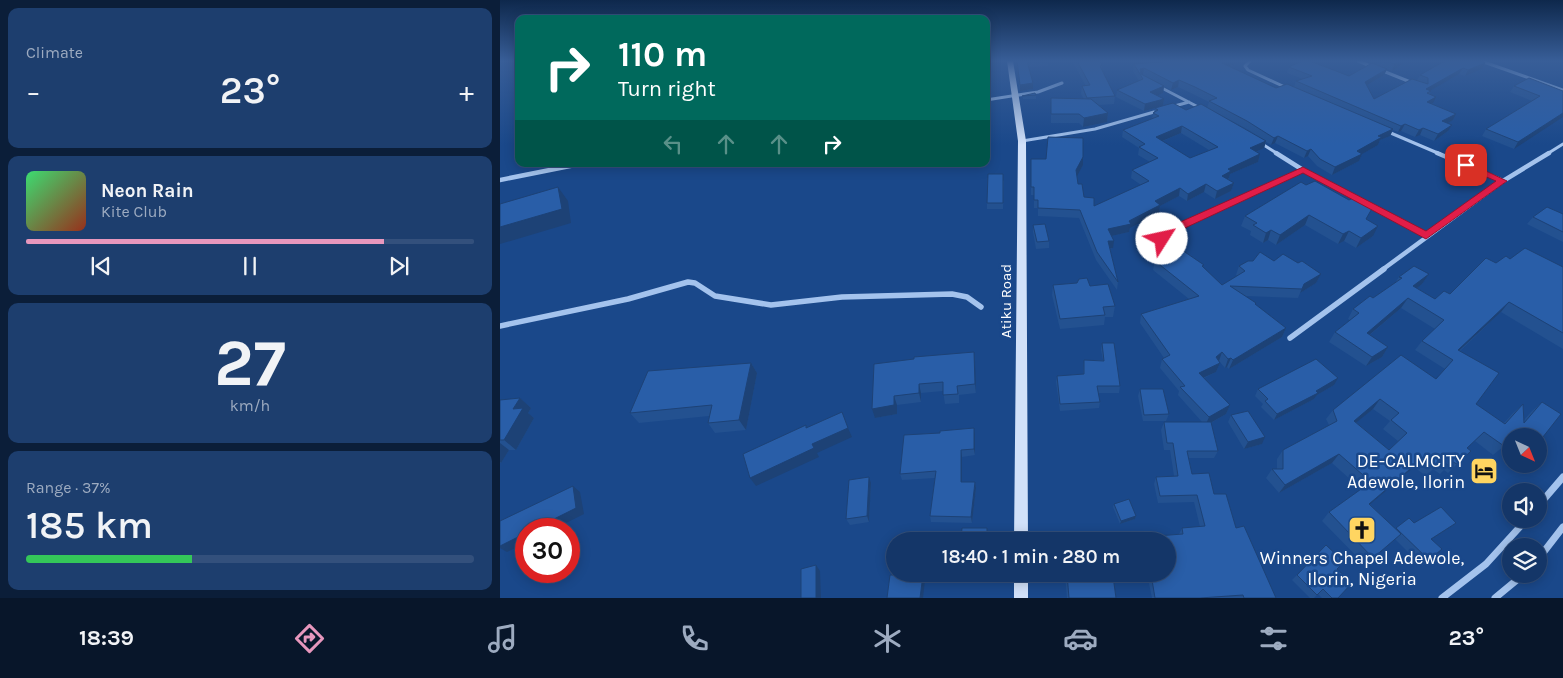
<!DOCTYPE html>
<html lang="en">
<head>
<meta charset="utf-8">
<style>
	body { margin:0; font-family:Karla,sans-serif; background:#1d3e6e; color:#f1f3f6; height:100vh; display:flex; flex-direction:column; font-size:19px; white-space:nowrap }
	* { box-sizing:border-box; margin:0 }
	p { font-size:16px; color:#9dabc0 }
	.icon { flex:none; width:28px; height:28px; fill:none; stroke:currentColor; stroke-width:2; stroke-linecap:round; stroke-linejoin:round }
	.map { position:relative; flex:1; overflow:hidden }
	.sheet { display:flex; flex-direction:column; gap:8px; padding:8px; background:#0b1e39; width:500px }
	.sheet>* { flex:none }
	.banner { position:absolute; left:15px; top:15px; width:475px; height:152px; border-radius:10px; box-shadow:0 2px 12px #0003,0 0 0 1px #33507c; background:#00695c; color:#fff; overflow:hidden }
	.needle { width:32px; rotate:137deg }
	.tools { position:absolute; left:1002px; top:428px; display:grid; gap:10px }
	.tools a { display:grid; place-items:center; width:45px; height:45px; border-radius:50%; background:#143668; box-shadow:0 2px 12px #0003,0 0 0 1px #33507c; font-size:25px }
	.speed { position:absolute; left:15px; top:518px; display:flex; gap:10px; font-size:25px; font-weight:700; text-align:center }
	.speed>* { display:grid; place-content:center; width:65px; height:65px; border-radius:50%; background:#143668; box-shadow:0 2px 12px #0003,0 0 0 1px #33507c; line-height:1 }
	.speed .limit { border:8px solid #d22; background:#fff; color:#111 }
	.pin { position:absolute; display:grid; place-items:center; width:42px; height:42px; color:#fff; margin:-21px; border-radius:10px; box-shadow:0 2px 8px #0006 }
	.me { position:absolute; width:55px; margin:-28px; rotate:55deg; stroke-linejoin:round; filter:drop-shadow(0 0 4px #0008) }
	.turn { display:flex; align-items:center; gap:18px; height:105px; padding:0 20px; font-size:22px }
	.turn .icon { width:65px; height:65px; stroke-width:2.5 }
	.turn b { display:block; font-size:35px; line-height:42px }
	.lanes { display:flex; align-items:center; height:48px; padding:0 20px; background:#0003; justify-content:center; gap:25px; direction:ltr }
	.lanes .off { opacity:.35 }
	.big { font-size:38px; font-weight:600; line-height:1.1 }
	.sheet .widget { flex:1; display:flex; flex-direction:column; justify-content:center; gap:8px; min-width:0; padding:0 18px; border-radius:10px; background:#1d3e6e }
	.sheet .dial { align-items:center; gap:0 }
	.dial b { font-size:65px; line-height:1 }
	.song { display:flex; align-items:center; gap:15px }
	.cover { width:60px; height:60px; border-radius:8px; background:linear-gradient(135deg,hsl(140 70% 55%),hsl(10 70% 35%)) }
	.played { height:5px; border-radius:2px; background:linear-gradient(90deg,#e797bd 80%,#33507c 80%) }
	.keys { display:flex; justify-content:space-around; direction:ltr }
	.heat { display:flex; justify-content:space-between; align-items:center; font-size:28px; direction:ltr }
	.charge { height:8px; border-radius:4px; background:linear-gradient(90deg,#34c759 37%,#33507c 0) }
	.trip { position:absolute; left:386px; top:532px; width:290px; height:50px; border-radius:25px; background:#143668; box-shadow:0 2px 12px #0003,0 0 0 1px #33507c; font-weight:600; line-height:50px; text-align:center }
	.tab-bar { display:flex; height:80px; justify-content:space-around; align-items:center; background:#08162a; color:#9dabc0 }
	.tab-bar .icon { width:35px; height:35px }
	.tab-bar .selected { color:#e797bd }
	.tab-bar b { font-size:22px; color:#f1f3f6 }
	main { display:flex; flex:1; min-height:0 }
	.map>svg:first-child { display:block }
</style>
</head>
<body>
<main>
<section class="sheet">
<div class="widget"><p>Climate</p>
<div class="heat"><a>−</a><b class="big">23°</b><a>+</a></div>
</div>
<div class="widget">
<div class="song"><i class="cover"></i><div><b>Neon Rain</b><p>Kite Club</p></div></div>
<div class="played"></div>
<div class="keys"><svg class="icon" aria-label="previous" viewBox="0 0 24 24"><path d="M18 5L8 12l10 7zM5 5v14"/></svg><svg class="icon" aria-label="pause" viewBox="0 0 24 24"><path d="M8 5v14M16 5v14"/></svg><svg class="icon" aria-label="next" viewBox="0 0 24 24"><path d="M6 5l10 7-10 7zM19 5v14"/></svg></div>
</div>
<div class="widget dial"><b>27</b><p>km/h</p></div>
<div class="widget"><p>Range · 37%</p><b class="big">185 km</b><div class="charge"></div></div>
</section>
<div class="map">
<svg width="1063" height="598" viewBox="0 0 1063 598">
	<rect width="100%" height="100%" fill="#1a488a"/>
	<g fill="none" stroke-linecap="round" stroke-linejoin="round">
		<!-- street-far3 -->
		<path stroke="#a4c3ed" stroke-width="3" d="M750 61 745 66 748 70 787 88
			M858 61 913 83
			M981 61 1063 90
			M658 86 702 109
			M486 100 538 92 562 83
			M671 107 689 102
			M886 131 940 154
			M522 141 595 129 661 110
			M759 142 778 154
			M1047 154 1063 144"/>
		<!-- street-far2 -->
		<path stroke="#a4c3ed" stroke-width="4.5" d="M776 153 803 170 860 200
			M937 153 1003 181
			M0 180 80 164
			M867 204 926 236
			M662 239 682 225 803 170
			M882 270 1003 181 1049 153"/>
		<!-- street-far1 -->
		<path stroke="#a4c3ed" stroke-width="5.5" d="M0 326 128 299 188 282 195 283 215 296 271 305 342 297 452 294 467 297 481 307
			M790 338 884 269"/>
		<!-- street -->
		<path stroke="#a4c3ed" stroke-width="7" d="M1039 505 1063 477
			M1039 558 1063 527
			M942 598 986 564 1027 519
			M995 598 1024 574"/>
		<!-- secondary -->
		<path fill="#d1e1f9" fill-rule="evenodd" d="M507 61H513L526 141 528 541H514L518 141Z
			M514 574H528V598H514Z"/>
	</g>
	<!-- wall -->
	<path fill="#235190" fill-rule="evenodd" d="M516 61H548V66L529 67 533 83V89L520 91Z
		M572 61H600L602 65V70L615 96 614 104 599 105 608 113 607 122 583 127 579 123H551V98L584 99 581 94 582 86H586Z
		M658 61H737L736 64 729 67 776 88 794 87 796 81 803 79 787 73 789 67 849 76 887 69 884 75 867 85 874 99 917 80 920 75 985 63 982 69 965 76 959 74 931 90 930 94 933 103 932 104 956 114 953 120 947 123 948 131 934 141 920 135 915 137 901 131 898 132 893 130 890 136 880 140 878 145 862 154 859 161 832 175 817 166 808 156 804 158 775 143 771 145 766 142 764 148 756 152 760 154 758 162 730 174 729 178 728 179 734 183 731 191 715 199 704 192 687 201 679 196 660 206 659 213 630 228 629 232 611 236 613 248 610 249 618 282 617 290 596 260 579 218 538 216V208H534V195H531V159H546L583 165 577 175 578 184 584 197 594 206 641 185 631 178 632 170 650 162 638 155 639 148 622 137 623 130 652 119 653 113 654 112 655 108 686 110 707 108 709 102 693 94 678 87 671 90 643 75 664 86 663 93 657 95 664 99 663 106 644 111 616 97 617 90 639 81 633 71 634 64 660 62ZM715 112 745 128 755 134ZM681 133 709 150 690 158 663 141Z
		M878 61H908L892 71 877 65Z
		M1014 86 1063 91 1014 149 982 136 986 129 1032 101 1010 92Z
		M536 95V99H523L522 96Z
		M504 180 503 209H487V203Z
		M801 182 866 219 873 236 856 248 844 241 838 244 805 225 776 245 768 240 763 243 750 235 751 231 741 226 745 216Z
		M1063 214V242L1027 224 1033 217Z
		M533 225 549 241V248L536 249 533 232Z
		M1010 259 1063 267V349L1001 312 960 351 976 404 1003 424 1013 413 1023 404 1024 420 1031 412 1042 402 1061 414 1011 436V451L1004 446 993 455 975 441 967 448 957 464 948 473 944 470 940 474 933 469 926 476 914 467 870 504 895 529 909 518 914 523H956L949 528 931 540 929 560 922 566 895 539 865 565 822 521 829 512 861 489 832 463 779 493 766 478 772 469H777V459L783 450 829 425 826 419 833 410 936 379 945 369 915 350 922 341 935 329 901 308 870 335 888 347 882 357 866 366 829 342 835 332 850 320 848 319 853 309 873 298 895 283 899 277 929 274 922 284 917 288 935 299 950 294 996 263ZM873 409 890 421 883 429 898 441 889 450 856 422Z
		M655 261 703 268 722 285 737 276 736 275 739 266 774 261 798 263 821 274 816 283 800 293 798 298 745 296 756 303V305L786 328 782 337 729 369 727 367 725 368 719 361 720 363 716 372 704 378 730 405 726 414 711 423 718 451 714 458H689L692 474 714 494 736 528 775 598H652L647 574H668V541H642L643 537 679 534 682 528 700 527 694 502 658 503 654 484 656 477 674 476 670 450H664L661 430 664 422H702L678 395 679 391 660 368 662 359 664 358 640 323 641 314 689 299 653 270Z
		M553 285 590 286 615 306 613 317H605L604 325 560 329 552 295Z
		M602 343 620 386 619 393H598L600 402 599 408 560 411 556 382 557 376 583 374 584 360H603L601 350Z
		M474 352 476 393 459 395V403L445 404 443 391 421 393V402L397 405V414L375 418 374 364Z
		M251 363 257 373 246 430 215 433 208 423 209 416 139 423 130 413Z
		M834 385 817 395 814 399 774 420 761 407 763 404 755 396 758 389Z
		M640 389 669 414 666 421H643L638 396Z
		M20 398 31 408 28 413 34 418 16 450H9L1 463H0V400Z
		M731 415 762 444 744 449 728 422Z
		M474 428 475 455 462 457V482H475L476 488 472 523 431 522 430 516 435 478 402 480 400 474 440 433Z
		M371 483 369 522 350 525 346 519Z
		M614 504 636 516 635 519 620 524 613 507Z
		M826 545 837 569 838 598H822L818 594 814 598H810L792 580Z
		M565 574H616L614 581 616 598H567Z"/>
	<!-- shaded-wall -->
	<path fill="#1d4276" d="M728 61H737L736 64 720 70 722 63Z
		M900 61H908L892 71 894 64Z
		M985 63 982 69 965 76 968 70Z
		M644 68 643 75H641L640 69Z
		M963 68 959 74 923 95 926 89Z
		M887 69 884 75 862 88 865 82Z
		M679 80 678 87 671 90 673 83Z
		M533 83V89L520 91V85Z
		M664 86 663 93 649 99 650 92Z
		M936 97 933 103 924 108 927 102Z
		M664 99 663 106 644 111 645 104Z
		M608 113 607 122 583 127 584 118Z
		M1063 113V117L1014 149 1018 142Z
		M956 114 953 120 939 128 942 121Z
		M905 124 901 131 898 132 901 126Z
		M952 125 948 131 934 141 938 134Z
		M682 126 681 133 655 144 656 137Z
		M923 128 920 135 915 137 919 130Z
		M893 129 890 136 880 140 878 145 857 157 862 154 859 161 832 175 835 167 857 151 878 136Z
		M778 136 775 143 771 145 774 138Z
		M766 141 764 148 747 156 750 148Z
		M811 149 808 156 804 158 807 151Z
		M760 154 758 162 730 174 729 178 720 184 722 176 728 169Z
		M583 157V165L576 178V170Z
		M734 183 731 191 715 199 717 191Z
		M706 184 704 192 687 201 688 194Z
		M58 187 68 201 71 223 0 244V227Z
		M680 188 679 196 660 206 659 213 630 228 629 232 607 237 608 229 629 221 655 201Z
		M809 215 805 225 776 245 780 235Z
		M878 226 873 236 856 248 861 238Z
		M771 230 768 240 763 243 766 233Z
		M849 231 844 241 838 244 843 234Z
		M608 241H614L613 248 607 249Z
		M821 274 816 283 800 293 804 284Z
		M929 274 922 284 907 296 913 286Z
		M908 298 901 308 861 342 867 333Z
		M1009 302 1001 312 950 359 958 350Z
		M786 328 782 337 729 369 733 360Z
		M888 347 882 357 866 366 872 357Z
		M474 352 475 361 476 393 475 384Z
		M722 352 719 361 716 357Z
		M731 358 727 367 725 368 728 359Z
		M251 363 257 373 246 430 239 420Z
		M720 363 716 372 696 381 699 373Z
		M838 378 834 385 817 395 814 399 774 420 777 414Z
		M419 384 421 393V402L419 393Z
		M394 396 397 405V414L375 418 372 409Z
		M20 398 31 408 28 413 34 418 16 450 4 440 13 409Z
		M880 399 873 409 847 430 854 421Z
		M730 405 726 414 705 426 709 417Z
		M348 428 352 437 317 453 319 457 256 486 250 478 312 444Z
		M474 428 475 435V455L474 449Z
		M765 437 762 444 744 449 748 442Z
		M0 443 9 450 1 463 0 462Z
		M461 450 462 457V488L461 482Z
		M839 454 832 463 779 493 785 485Z
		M923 458 914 467 861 512 869 504Z
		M369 477 371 483 369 522 367 516Z
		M475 482 476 488 472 523 471 517Z
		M73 486 80 492 84 514 54 529H34Z
		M636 516 635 519 620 524 621 521Z
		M956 523 949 528 923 545 931 539Z
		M26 533V543L7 552 0 548V546Z
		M316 565 320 571 321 598H316Z
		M423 575 425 580 423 598H420Z"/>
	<!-- building -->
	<path fill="#295ea8" stroke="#1d4276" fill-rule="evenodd" d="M517 61H535H527L533 83 520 85Z
		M577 61H600L602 65 600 66 615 96 587 98 582 86 590 85Z
		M671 61H728L722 63 776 88 787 84 893 129 878 136 882 137 857 151 862 154 835 167 820 159 811 149 807 151 778 136 774 138 747 121 709 101 717 98 695 87 679 80 673 83 644 68 640 69 641 74 664 86 650 92 664 99 645 104 617 90 643 79 634 64Z
		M802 61H810L849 76 872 63 887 69 865 82 874 99 912 79 928 84V78L920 75 941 63 947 61H981L985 63 968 70 963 68 926 89 931 91 927 93 936 97 927 102 956 114 942 121 952 125 938 134 923 128 919 130 905 124 901 126 796 81 812 76 789 67Z
		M885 61H900L894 64Z
		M1029 78 1063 91V113L1018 142 986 129 1040 96 1014 86Z
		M535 93 536 95 522 96Z
		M551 98 591 99 608 113 584 118 579 114H551Z
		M673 103 686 110 701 104 766 141 750 148 760 154 728 169 731 171 722 176 734 183 717 191 706 184 688 194 680 188 655 201 660 205 629 221 631 224 608 229 614 241H608L618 282 597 252 580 210 538 208V200H534V187H531V159H546L548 137 583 138V157L576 170 578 184H582L584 197 594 198V206L649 181 632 170 658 158 639 147 645 144 623 130 659 116 653 113 658 110 655 108ZM682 126 718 147 690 158 656 137Z
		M488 174H503V203H487Z
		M815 181 849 200 857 196 874 205 866 219 878 226 861 238 849 231 843 234 809 215 780 235 771 230 766 233 753 225 757 223 745 216 801 182 806 185Z
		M58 187 62 209 0 227V204Z
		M1047 207 1063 214V232L1033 217Z
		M545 224 549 241 537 242 533 225Z
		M679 248 704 265 702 266 722 285 745 271 739 266 748 261H753L760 252 774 261 783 254 798 263 802 261 821 274 804 284 802 289 730 286 756 303 755 304 786 328 733 360 731 358 728 359 722 352 716 357 720 363 699 373 730 405 709 417 680 387 685 386 662 359 670 355 641 314 699 296 655 261Z
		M1025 248 1063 267V333L1009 302 958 350 999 373 976 404 1005 424 1023 404 1024 423 1042 402 1061 414 1039 442V436H1011V439L1004 446 984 432 967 448 971 451 957 464 953 462 949 466 942 460 935 467 923 458 869 504 901 534 873 558 829 512 871 482 839 454 785 485 772 469H783V450L837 421 833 410 901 355 936 379 953 360 922 341 944 320 908 298 867 333 888 347 872 357 835 332 859 313 853 309 870 296 873 298 902 278 899 277 914 266 929 274 913 286 935 299 944 291 950 294 986 258 996 263 1006 256 1010 259ZM880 399 899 413 891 420 907 433 889 450 854 421Z
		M587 278 590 286 608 284 615 306 603 307 605 315 560 319 553 285 577 283 579 279Z
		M602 343H614L620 386H597L600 402 560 404 557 376 584 374V360L604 361Z
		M474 352 475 384 457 386 458 394 443 395V382L419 384V393L394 396V405L372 409 374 364 414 359V357Z
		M816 359 838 378 816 391 818 393 777 414 765 401 768 399 758 389Z
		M251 363 239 420 208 423 212 405 130 413 148 371Z
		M640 389H663L669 414 644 415Z
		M20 398 13 409 23 408 4 440H0V400Z
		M748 411 765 437 748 442 731 415Z
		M342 412 348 428 312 444 314 448 250 478 243 454 306 425V428Z
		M664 422H711L718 451H687L692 474 709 473 714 494H726L736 528 744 526 776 598H744L743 595 700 598H655L651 574H668V541H644L643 537 683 534 682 528 705 526 697 495 660 496 656 477 678 476 673 443H667Z
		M474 428V449L461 450V482H475L471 517 430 516 436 471 400 474 404 435 440 433V431Z
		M369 477 367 516 346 519 349 480Z
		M73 486 76 508 34 529H26V533L0 546V521Z
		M629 499 636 516 621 521 614 504Z
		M941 507 956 523 931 539 942 549 929 560 896 528 909 518 914 523Z
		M462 528H487V541H461Z
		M826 545 844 562 837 569 852 583 838 598H832L823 589 817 595 797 575Z
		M316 565V598H301V569Z
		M567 574H616V576H613L616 598H569Z
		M390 575H423L420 598H387Z"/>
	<!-- sky -->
	<linearGradient id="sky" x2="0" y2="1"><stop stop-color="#0e284c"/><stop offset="0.42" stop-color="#385e98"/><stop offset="1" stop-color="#385e98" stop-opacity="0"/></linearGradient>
	<rect width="1063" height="145" fill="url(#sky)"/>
	<!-- route -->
	<path fill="#e11d48" stroke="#92132f" d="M963 163H969L1007 181 926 239 803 173 685 228 666 242 662 243 657 239 678 223 803 167 926 231 996 181 963 167Z"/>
	<!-- icons -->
	<defs>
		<symbol id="hotel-square" viewBox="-11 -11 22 22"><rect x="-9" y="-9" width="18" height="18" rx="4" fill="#ffd561" stroke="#1a488a"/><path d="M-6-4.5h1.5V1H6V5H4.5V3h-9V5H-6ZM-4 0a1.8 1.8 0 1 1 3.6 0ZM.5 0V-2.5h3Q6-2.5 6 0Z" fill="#111"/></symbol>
		<symbol id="church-square" viewBox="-11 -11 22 22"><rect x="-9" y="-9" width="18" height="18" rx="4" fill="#ffd561" stroke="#1a488a"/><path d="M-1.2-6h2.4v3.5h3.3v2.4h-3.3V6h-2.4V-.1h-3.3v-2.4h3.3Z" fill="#111"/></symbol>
	</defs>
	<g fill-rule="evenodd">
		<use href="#hotel-square" x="968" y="455" width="32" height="32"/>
		<use href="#church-square" x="846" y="514" width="32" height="32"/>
	</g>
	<g text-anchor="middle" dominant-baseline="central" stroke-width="5" stroke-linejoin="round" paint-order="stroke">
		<!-- street labels -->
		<g font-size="15" fill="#fff" stroke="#1a488a">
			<text transform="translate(506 301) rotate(-90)">Atiku Road</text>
		</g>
		<!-- near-poi labels -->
		<g font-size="18" fill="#fff" stroke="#1a488a" text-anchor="end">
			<text x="965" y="461">DE-CALMCITY<tspan x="965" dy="21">Adewole, Ilorin</tspan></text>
			<text x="862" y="558" text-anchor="middle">Winners Chapel Adewole,<tspan x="862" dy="21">Ilorin, Nigeria</tspan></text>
		</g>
	</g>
</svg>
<div class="tools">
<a><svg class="needle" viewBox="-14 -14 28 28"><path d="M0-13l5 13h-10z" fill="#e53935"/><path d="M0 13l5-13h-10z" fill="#9dabc0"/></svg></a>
<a><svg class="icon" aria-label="sound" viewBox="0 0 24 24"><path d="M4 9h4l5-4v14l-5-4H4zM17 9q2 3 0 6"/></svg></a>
<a><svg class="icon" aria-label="layers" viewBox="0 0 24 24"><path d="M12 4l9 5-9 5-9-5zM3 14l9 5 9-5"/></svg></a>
</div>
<div class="speed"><div class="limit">30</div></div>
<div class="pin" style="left:966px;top:165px;background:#d93025"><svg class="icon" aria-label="arrive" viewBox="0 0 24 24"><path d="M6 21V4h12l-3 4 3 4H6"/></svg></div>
<svg class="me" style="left:662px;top:239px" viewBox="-20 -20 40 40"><circle r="19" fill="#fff"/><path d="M0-13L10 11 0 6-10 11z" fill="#e11d48"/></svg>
<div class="trip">18:40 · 1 min · 280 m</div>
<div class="banner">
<div class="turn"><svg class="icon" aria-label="right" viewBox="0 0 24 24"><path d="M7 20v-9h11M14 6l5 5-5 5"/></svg><div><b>110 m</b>Turn right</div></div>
<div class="lanes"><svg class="icon off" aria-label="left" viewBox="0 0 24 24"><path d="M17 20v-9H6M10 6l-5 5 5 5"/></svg><svg class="icon off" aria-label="ahead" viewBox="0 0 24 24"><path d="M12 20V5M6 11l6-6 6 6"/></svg><svg class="icon off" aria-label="ahead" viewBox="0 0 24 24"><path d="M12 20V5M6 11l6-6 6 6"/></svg><svg class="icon" aria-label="right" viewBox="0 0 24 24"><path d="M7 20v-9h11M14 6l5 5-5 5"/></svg></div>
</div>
</div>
</main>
<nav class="tab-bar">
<b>18:39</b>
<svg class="icon selected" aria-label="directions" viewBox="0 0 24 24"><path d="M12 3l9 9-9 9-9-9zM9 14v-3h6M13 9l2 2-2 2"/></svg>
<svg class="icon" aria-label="music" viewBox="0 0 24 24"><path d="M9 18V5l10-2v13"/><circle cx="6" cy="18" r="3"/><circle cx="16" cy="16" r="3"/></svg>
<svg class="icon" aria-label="phone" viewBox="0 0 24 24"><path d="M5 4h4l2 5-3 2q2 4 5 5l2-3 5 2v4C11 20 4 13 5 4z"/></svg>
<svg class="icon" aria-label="climate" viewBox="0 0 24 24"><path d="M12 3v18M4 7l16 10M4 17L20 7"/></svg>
<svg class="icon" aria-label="car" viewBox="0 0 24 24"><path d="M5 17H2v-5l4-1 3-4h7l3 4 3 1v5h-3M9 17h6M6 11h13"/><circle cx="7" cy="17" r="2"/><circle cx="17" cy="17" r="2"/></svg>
<svg class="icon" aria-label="filters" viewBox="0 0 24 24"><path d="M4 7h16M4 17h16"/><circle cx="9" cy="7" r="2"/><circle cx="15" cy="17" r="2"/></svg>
<b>23°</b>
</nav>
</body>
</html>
